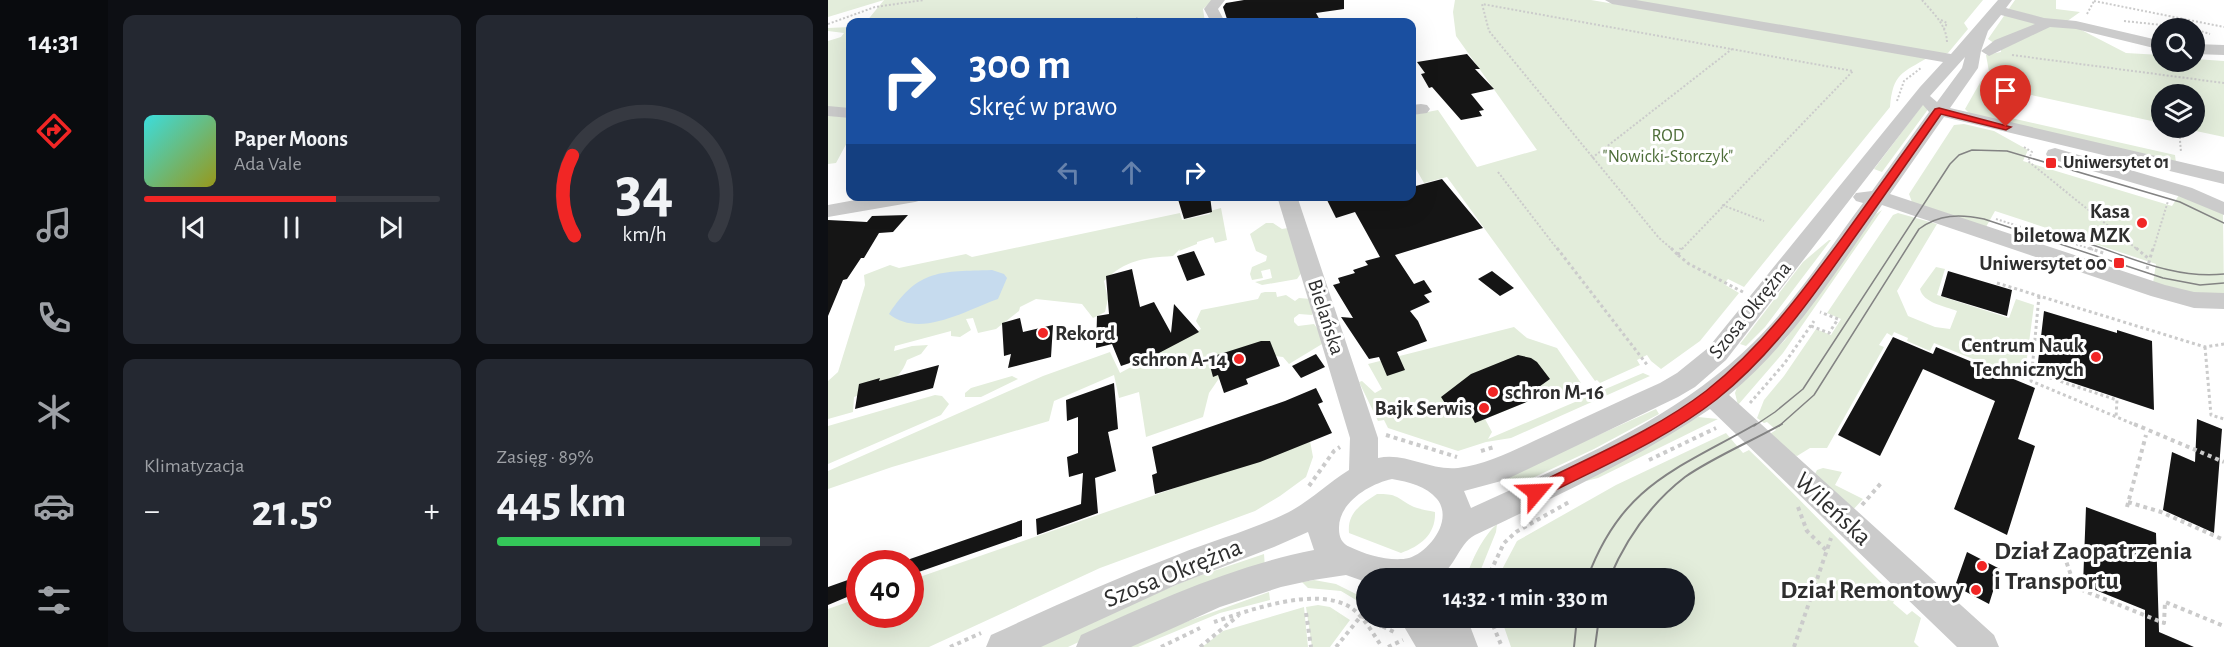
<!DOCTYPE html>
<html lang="pl">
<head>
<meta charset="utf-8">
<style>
	body { margin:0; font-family:"Alegreya Sans",sans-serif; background:#242831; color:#f1f3f6; height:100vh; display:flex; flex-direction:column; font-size:22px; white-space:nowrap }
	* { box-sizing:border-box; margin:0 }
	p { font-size:20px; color:#9ea1a6 }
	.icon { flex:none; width:33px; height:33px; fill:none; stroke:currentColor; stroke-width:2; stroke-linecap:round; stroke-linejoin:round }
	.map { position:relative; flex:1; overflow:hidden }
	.details { display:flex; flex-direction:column; gap:15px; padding:15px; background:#0d0f14; width:720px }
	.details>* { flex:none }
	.hud { position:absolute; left:18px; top:18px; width:570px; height:183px; border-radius:12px; box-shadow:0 6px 24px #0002; background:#1a4fa0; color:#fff; overflow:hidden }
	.tools { position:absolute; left:1323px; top:18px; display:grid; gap:12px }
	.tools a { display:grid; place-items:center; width:54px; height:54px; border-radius:50%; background:#171b24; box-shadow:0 6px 24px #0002; font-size:30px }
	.speed { position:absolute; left:18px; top:550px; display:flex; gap:12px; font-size:30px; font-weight:700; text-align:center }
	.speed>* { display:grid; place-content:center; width:78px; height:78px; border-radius:50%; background:#171b24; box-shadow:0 6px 24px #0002; line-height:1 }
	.speed .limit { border:9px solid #d22; background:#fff; color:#111 }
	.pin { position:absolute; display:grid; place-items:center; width:51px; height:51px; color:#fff; margin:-62px -26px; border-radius:50% 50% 50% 0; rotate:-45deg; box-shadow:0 0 6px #0007 }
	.pin .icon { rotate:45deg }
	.me { position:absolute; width:66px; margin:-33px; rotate:64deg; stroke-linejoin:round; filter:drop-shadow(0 0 4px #0008) }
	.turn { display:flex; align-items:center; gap:21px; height:126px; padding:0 24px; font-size:27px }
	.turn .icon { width:78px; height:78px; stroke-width:2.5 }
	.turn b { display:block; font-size:42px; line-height:51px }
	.lanes { display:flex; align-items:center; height:57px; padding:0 24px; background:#0003; justify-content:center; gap:30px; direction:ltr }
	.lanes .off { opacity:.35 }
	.big { font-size:45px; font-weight:600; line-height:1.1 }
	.details .card { flex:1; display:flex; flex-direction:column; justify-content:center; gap:9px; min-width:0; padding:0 21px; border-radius:12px; background:#242831 }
	.details .dial { align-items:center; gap:0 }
	.dial svg { height:156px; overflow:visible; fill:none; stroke:#363941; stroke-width:7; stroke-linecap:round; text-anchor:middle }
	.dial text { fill:#f1f3f6; stroke:none }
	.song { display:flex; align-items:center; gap:18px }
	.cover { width:72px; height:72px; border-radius:9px; background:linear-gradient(135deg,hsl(180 70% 55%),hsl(60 70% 35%)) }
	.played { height:6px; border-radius:3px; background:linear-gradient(90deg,#f12625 65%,#363941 65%) }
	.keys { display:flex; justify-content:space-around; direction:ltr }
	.heat { display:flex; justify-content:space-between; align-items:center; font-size:33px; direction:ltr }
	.charge { height:9px; border-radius:4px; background:linear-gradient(90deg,#34c759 89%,#363941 0) }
	.details .tiles { flex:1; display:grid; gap:15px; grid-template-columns:repeat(2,1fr) }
	.trip { position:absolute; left:528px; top:568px; width:339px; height:60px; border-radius:30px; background:#171b24; box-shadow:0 6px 24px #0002; font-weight:600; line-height:60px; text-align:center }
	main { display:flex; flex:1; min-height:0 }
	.menu { display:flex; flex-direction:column; width:108px; justify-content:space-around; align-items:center; background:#090b0e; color:#9ea1a6 }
	.menu .icon { width:42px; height:42px }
	.menu .selected { color:#f12625 }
	.menu b { font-size:27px; color:#f1f3f6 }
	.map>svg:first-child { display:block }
</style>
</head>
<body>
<main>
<nav class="menu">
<b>14:31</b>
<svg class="icon selected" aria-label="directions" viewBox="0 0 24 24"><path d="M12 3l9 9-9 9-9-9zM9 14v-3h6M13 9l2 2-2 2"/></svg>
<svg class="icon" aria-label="music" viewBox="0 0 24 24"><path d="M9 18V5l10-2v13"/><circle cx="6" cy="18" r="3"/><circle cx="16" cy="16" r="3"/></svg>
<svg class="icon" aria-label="phone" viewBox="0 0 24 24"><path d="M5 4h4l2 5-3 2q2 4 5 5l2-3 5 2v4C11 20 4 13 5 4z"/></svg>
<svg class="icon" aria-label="climate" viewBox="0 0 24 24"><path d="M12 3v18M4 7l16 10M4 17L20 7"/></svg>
<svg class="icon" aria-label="car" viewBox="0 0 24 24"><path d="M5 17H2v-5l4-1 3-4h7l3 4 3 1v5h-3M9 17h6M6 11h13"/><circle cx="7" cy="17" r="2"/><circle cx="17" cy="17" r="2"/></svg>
<svg class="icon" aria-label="filters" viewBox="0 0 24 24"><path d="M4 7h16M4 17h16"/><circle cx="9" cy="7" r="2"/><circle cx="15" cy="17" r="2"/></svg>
</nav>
<section class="details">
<div class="tiles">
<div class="card">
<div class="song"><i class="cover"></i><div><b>Paper Moons</b><p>Ada Vale</p></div></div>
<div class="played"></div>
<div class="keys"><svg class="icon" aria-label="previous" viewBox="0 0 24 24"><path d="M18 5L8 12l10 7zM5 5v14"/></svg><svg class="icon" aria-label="pause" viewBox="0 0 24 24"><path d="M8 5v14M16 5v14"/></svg><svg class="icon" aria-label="next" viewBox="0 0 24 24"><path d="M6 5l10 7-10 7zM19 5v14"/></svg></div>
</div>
<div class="card dial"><svg viewBox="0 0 100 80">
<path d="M14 69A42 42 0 1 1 86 69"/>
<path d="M14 69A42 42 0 0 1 13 28" stroke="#f12625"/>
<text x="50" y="56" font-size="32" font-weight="700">34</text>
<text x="50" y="72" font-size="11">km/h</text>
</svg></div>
<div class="card"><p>Klimatyzacja</p>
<div class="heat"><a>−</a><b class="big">21.5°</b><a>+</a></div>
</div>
<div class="card"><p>Zasięg · 89%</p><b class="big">445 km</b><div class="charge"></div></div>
</div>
</section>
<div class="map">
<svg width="1396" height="647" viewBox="0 0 1396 647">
	<rect width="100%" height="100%" fill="#fff"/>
	<!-- green -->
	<path fill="#e3eddb" d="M0 0H385L375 9 377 22H38L56 0 0 17Z
		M627 0H763L1101 57C1074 73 1065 73 1062 107L916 287 900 279 896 284 911 293 872 341 833 369 823 361 819 355 809 360 812 365 772 383 769 380 767 381 619 177 596 183 584 162V115L610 110 649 167 709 150 628 36 625 12Z
		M795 0H1155L1136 23 1140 29 1120 53 1116 54Z
		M1187 0H1228V9L1252 12 1238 22 1298 53 1333 55 1334 62H1366L1367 59 1396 61V137L1354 128H1366V94H1334L1333 123 1166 87 1160 101 1169 109 1184 114 1183 118 1347 155 1348 163 1143 115 1137 109 1153 81 1162 77 1158 55 1173 52V48L1160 39Z
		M22 27V109L0 108V41L13 37 16 33 0 31V28Z
		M1096 103 1101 108 1054 172 1046 169Z
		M0 113 22 115V137L8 163 0 164Z
		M1136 124 1166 131 1200 150 1195 161 1344 206 1351 195 1395 214 1396 294 1355 292 1325 283 1328 264 1167 211 1158 227 1085 205 1081 194 1126 125Z
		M393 208 399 240 387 243 385 237 369 242V244L351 251 352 249 345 256C314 258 298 260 276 281L280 299 277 312 265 318 254 304 208 299 192 307 191 311 168 329 150 333 145 318 138 319 143 330 132 337 123 336V331L67 346 66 351 84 346 100 345 93 354 79 360C71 384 47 391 26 397L25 412 0 419V381L10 372 37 285 36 275 62 265 71 268 138 254 144 257 352 213 354 220 382 214V211Z
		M1054 210 955 353 910 405 907 393 910 385 957 340 1048 214Z
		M1070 213 1109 224 1069 291 1080 316 1107 327 1122 329 1129 311C1117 306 1095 303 1092 289L1108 267 1117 269 1109 295 1181 318 1188 299 1206 305 1196 380 1106 343 1102 351 1079 341 1080 338 1066 332 1064 336 1059 333 1051 345 1056 347 999 448H982L969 456 963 454 940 435 948 430 939 422 936 423 929 418 936 400 956 376 988 329 1003 335 1013 319 999 313 1065 215Z
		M438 223H445L454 229 460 228 474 272 469 279 434 285 427 282 444 278 442 269 433 271 435 278 424 280 422 274 424 267 438 261 439 256 428 251 422 234Z
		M1001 240H1003L937 327 918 346 912 344 975 262Z
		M437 292H448L449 297 458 295 467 301 471 298 483 299 487 308 484 315 471 314 466 318V322L470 326 486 324 499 341 461 364 455 357 447 356 394 374 381 393 375 417 318 437 311 392 291 398 286 375 226 401 221 421 64 467 0 489V471L215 376 282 352 292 373 373 329 368 321 373 310 430 299 433 293Z
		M686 327 699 338 729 348 753 383C741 389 726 399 713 396L657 419 664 432 660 439 815 373 822 376 683 438 658 442 630 451 560 428 556 420 550 421 531 382 534 381 547 393 554 389 540 364Z
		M184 376 190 379 153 397H137V393L143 388Z
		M107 395 114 396 121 404 113 415 0 464V426Z
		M828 409 831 414 766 449 683 488 677 477Z
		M870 417 890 419 770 478 758 481Z
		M898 433 915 453 921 450C971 498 1018 548 1068 597L1065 603 1079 615 1084 611 1093 618 1086 642 1091 647H683L673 618H856V579H669L689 541 788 485Z
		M482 441 485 457 478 477 452 496 427 511 272 568 101 647H0V609L31 598 32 615H82L83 580Z
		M995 468 1014 472 1007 485 1035 499 1023 512 986 476 989 470Z
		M549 494C568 494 567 496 582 505 589 509 598 510 607 512 608 534 593 546 573 553L521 533C519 512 534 504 549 494Z
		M669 524 668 532 649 579H638C643 561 655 536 669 524Z
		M436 554 437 568 329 606 240 647H203L362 579Z
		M486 580 508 584 538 599V606L513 591 480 588 474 582Z
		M441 592 442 600 392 613 310 647H300L352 624Z
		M490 605 502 607 522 620 502 647H484L478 607Z
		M476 607 480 647H374L395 631Z"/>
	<!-- water -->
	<path fill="#c6dbee" d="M164 270 176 274 179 278 170 299C138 310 92 339 61 314 91 268 113 272 164 270Z"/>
	<!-- building -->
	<path fill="#151515" d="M416 0H516V9L488 13 493 22H400L395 7 398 3Z
		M639 54 652 69H647L666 89 643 94 656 110 651 111 654 116 633 120 604 87 601 88 593 74 597 73 589 62Z
		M614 179 655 228 567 255 586 284 596 280 604 292 596 295 602 302 582 311 590 321 599 341 569 352 577 370 559 376 551 357 541 359 513 317 525 318 505 285 512 283 510 278 527 273 525 270 540 265 537 261 552 257 527 212 508 218 497 196H584V187Z
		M349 196H382L384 212 356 219Z
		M80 215 65 232 51 233 36 258H33L19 279 15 280 0 316V220L39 222 44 216Z
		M366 251 377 275 359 281 349 256Z
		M304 269 312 307 326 302 343 333 346 304 371 332 331 353 293 366 284 344 268 348 269 316 281 314 278 276Z
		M664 271 686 288 672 296 650 279Z
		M1120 271 1184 290 1179 316 1113 296Z
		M1216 311 1289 333V330L1324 341 1326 410 1209 371Z
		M192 318 195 332 225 325 223 357 180 368 183 354 176 356 174 323Z
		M1065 337 1105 354 1108 347 1207 388 1190 439 1207 446 1179 535 1126 509 1167 401 1095 369 1052 456 1010 435Z
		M433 341H442L452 366 418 379 420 384 396 393 390 375 385 377 381 362 386 356Z
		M488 354 497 367 473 378 464 366Z
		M690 355 703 358 709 362 722 379 708 389 713 396 647 423 638 406 624 414 613 397 643 374Z
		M111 365 105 388 27 409 31 384 52 378 51 381Z
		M286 383 290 429 280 432 288 471 267 478 270 513 209 535 208 519 253 504 255 473 241 477 239 457 250 453V417L239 421 238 400Z
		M488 388 495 402 490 404 504 433 432 462 327 494 324 475 329 473 324 447 457 401Z
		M1369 419 1394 429 1386 533 1335 510 1344 452 1367 462Z
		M1258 507 1328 533 1331 632 1366 647H1317V610L1255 585Z
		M194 520V536L82 575V559Z
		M1139 552 1172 569 1161 604 1127 586Z
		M31 576V592L0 605V587Z"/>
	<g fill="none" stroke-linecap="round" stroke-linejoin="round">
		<!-- path-far2 -->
		<path stroke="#cbcbcb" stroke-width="2" stroke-dasharray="2 2" stroke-linecap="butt" d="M1094 0C1105 13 1119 25 1119 43
			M1266 1 1396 27
			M1259 14 1266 1
			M308 18 316 22
			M1113 20 1119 23 1116 29
			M1296 21 1362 28
			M0 24 47 7 96 0
			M1366 29 1382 34
			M1184 55 1396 83
			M1069 101 1076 81 1093 68
			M1351 129 1353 152
			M1196 147 1204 152 1200 161 1310 250
			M764 158 904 49
			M670 172 730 250
			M894 205 936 221
			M1168 219 1266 250
			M845 250 831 238 661 31 654 4 1025 71 853 250
			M1325 250 1340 201"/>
		<!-- path-far1 -->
		<path stroke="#cbcbcb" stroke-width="3" stroke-dasharray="3 3" stroke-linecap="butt" d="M729 248 820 366
			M843 248 850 255
			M1261 248 1278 254
			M1308 248 1321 259
			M850 255 861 264 915 292
			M850 255 853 248
			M1319 269 1325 248
			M1169 283 1377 347 1396 344
			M1211 296 1203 381 1310 426
			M983 326 1001 333 1010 319 992 312
			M1377 347 1383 415 1396 419
			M1204 372 1289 400 1288 417
			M922 403 956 364 986 321"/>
		<!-- path -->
		<path stroke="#cbcbcb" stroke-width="4" stroke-dasharray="4 4" stroke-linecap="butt" d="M1306 424 1396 462
			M558 435 629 457
			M653 451 666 447
			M821 460 888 428
			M481 486 506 451 512 447
			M1300 502 1333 512 1396 540
			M1034 505 1054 482
			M970 507 979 531
			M1299 507 1318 435
			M978 530 998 550
			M1236 555 1247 587 1336 623 1337 602 1396 626
			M659 579 676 543 688 532 741 502
			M478 613 483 647
			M662 618 674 647
			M386 622C422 610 487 586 522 607 536 616 545 634 554 647
			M122 647 153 633
			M333 647 372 628
			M372 647 411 615
			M508 647 533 616 568 633
			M560 647 575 640
			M966 647 1003 538"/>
		<!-- minor -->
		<path fill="#cbcbcb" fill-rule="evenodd" d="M383 0H397L390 9 397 22H383L376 9Z
			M777 0H808L1123 54 1170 0H1184L1178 8 1216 18 1248 21 1334 41V50L1248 29 1222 27 1161 56 1153 51 1150 68 1122 108 1396 172V184L1116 117 1062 194 1337 285 1366 292 1396 293V309L1366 308 1323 296 1054 205C1008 272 964 343 901 395L1166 635 1171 647H1129L882 409C809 459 727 497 647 535 629 544 627 574 603 579 585 583 557 579 538 579V582L518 575 485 580 453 587 392 607 303 647H248L253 635C328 601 405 566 486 550L480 532 446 547 348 585 213 647H158L163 635C224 607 286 579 349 555 386 540 425 530 461 512 483 500 500 483 521 470L522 438 449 196H469L550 438V458C578 452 601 471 630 468 662 464 690 448 719 435 757 417 794 400 832 383L849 373 880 348 1092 87 1115 62 784 4ZM1173 15 1207 24 1167 40 1153 51 1160 31ZM1137 57 1134 68 1109 102 1102 96ZM1095 105 1101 112 1044 191 1028 193 1025 197 1028 201 1035 203C1000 250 967 302 925 343 847 420 741 463 643 508L636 491 677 480 850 397 867 387 898 360ZM564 479C581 482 598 486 609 499 626 520 601 552 581 558 563 562 538 555 522 547 514 544 511 537 511 529 510 503 541 484 564 479Z
			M1366 44 1396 45V55L1366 54Z
			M593 104 599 105 602 109 599 113 584 115V105Z
			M0 106 22 108V118L0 116Z
			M1227 148 1364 188 1396 202V215L1350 196 1220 158 1218 154 1220 150Z
			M49 196H97L94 200 87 202 0 217V205Z
			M571 618H639L650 647H588Z"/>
		<!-- tram-far1 -->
		<path stroke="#838383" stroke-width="1.5" d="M1262 244C1306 259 1348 279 1396 274
			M926 426 947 412 975 389 1122 164 1131 155 1144 150 1179 151 1352 202 1396 223
			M951 426 986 395 1091 229C1111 214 1132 214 1156 219L1335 278 1372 285 1396 283"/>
		<!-- tram -->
		<path stroke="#838383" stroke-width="2" d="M759 579C794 484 848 470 928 424
			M781 579C798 539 822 504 857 477 884 458 924 441 954 424
			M746 647 749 618
			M767 647 771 618"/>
	</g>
	<!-- route -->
	<path fill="#f12625" stroke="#9d1918" stroke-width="1.5" d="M1111 108 1183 127 1178 130 1113 114C1084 156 1054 199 1024 241 984 298 944 355 889 399 837 440 772 467 714 497L708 499 703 497 700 492 703 487C761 457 826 431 878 391 934 347 975 291 1017 234 1047 192 1077 150 1107 109Z"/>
	<!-- markers -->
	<g fill="#f12625" stroke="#fff" stroke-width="2">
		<rect x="1217" y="157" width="12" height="12" rx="3"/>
		<circle cx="1314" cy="223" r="6"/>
		<rect x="1285" y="257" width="12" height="12" rx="3"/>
		<circle cx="215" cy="333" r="6"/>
		<circle cx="1268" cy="357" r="6"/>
		<circle cx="411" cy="359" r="6"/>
		<circle cx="665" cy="392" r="6"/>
		<circle cx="656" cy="408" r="6"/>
		<circle cx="1154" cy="566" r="6"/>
		<circle cx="1148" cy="590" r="6"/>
	</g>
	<g text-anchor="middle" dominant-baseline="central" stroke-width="6" stroke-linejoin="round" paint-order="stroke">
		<!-- far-park labels -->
		<g font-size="18" fill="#4d6d38" stroke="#fff">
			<text x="840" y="136">ROD<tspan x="840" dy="21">"Nowicki-Storczyk"</tspan></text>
		</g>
		<!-- far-poi labels -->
		<g font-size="18" font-weight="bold" fill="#2e2e2e" stroke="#fff" text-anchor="start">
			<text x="1235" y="163">Uniwersytet 01</text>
		</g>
		<!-- poi labels -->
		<g font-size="21" font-weight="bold" fill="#2e2e2e" stroke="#fff" text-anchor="end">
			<text x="1302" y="211">Kasa<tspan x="1302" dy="24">biletowa MZK</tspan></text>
			<text x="1279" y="263">Uniwersytet 00</text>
			<text x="227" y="333" text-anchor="start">Rekord</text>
			<text x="1256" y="345">Centrum Nauk<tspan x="1256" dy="24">Technicznych</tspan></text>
			<text x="399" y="359">schron A-14</text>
			<text x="677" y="392" text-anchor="start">schron M-16</text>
			<text x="644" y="408">Bajk Serwis</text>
		</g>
		<!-- street labels -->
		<g font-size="21" fill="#2e2e2e" stroke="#fff">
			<text transform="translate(922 310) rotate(-51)">Szosa Okrężna</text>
			<text transform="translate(498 317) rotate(72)">Bielańska</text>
		</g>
		<!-- near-street labels -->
		<g font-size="26" fill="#2e2e2e" stroke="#fff">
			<text transform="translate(1005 509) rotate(43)">Wileńska</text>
			<text transform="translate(345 573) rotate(-22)">Szosa Okrężna</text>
		</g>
		<!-- near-poi labels -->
		<g font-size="26" font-weight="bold" fill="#2e2e2e" stroke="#fff" text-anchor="start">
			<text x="1166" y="551">Dział Zaopatrzenia<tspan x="1166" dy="30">i Transportu</tspan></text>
			<text x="1136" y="590" text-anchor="end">Dział Remontowy</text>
		</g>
	</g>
</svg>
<div class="tools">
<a><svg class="icon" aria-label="search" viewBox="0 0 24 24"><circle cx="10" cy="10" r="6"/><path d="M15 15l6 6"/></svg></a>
<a><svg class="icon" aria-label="layers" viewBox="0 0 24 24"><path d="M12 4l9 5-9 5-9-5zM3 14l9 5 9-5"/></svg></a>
</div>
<div class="speed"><div class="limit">40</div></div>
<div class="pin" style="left:1178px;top:127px;background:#d93025"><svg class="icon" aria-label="arrive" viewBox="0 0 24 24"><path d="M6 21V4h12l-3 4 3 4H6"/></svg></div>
<svg class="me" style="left:708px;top:492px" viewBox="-20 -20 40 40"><path d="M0-17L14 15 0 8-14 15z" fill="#f12625" stroke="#fff" stroke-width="4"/></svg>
<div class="trip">14:32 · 1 min · 330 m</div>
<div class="hud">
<div class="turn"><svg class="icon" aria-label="right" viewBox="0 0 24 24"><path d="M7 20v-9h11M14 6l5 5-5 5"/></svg><div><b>300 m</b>Skręć w prawo</div></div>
<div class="lanes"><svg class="icon off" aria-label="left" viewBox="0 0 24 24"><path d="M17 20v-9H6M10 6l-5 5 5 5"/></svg><svg class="icon off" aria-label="ahead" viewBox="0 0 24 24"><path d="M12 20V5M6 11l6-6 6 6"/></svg><svg class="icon" aria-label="right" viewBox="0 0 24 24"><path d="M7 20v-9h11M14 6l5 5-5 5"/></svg></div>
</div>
</div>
</main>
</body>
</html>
